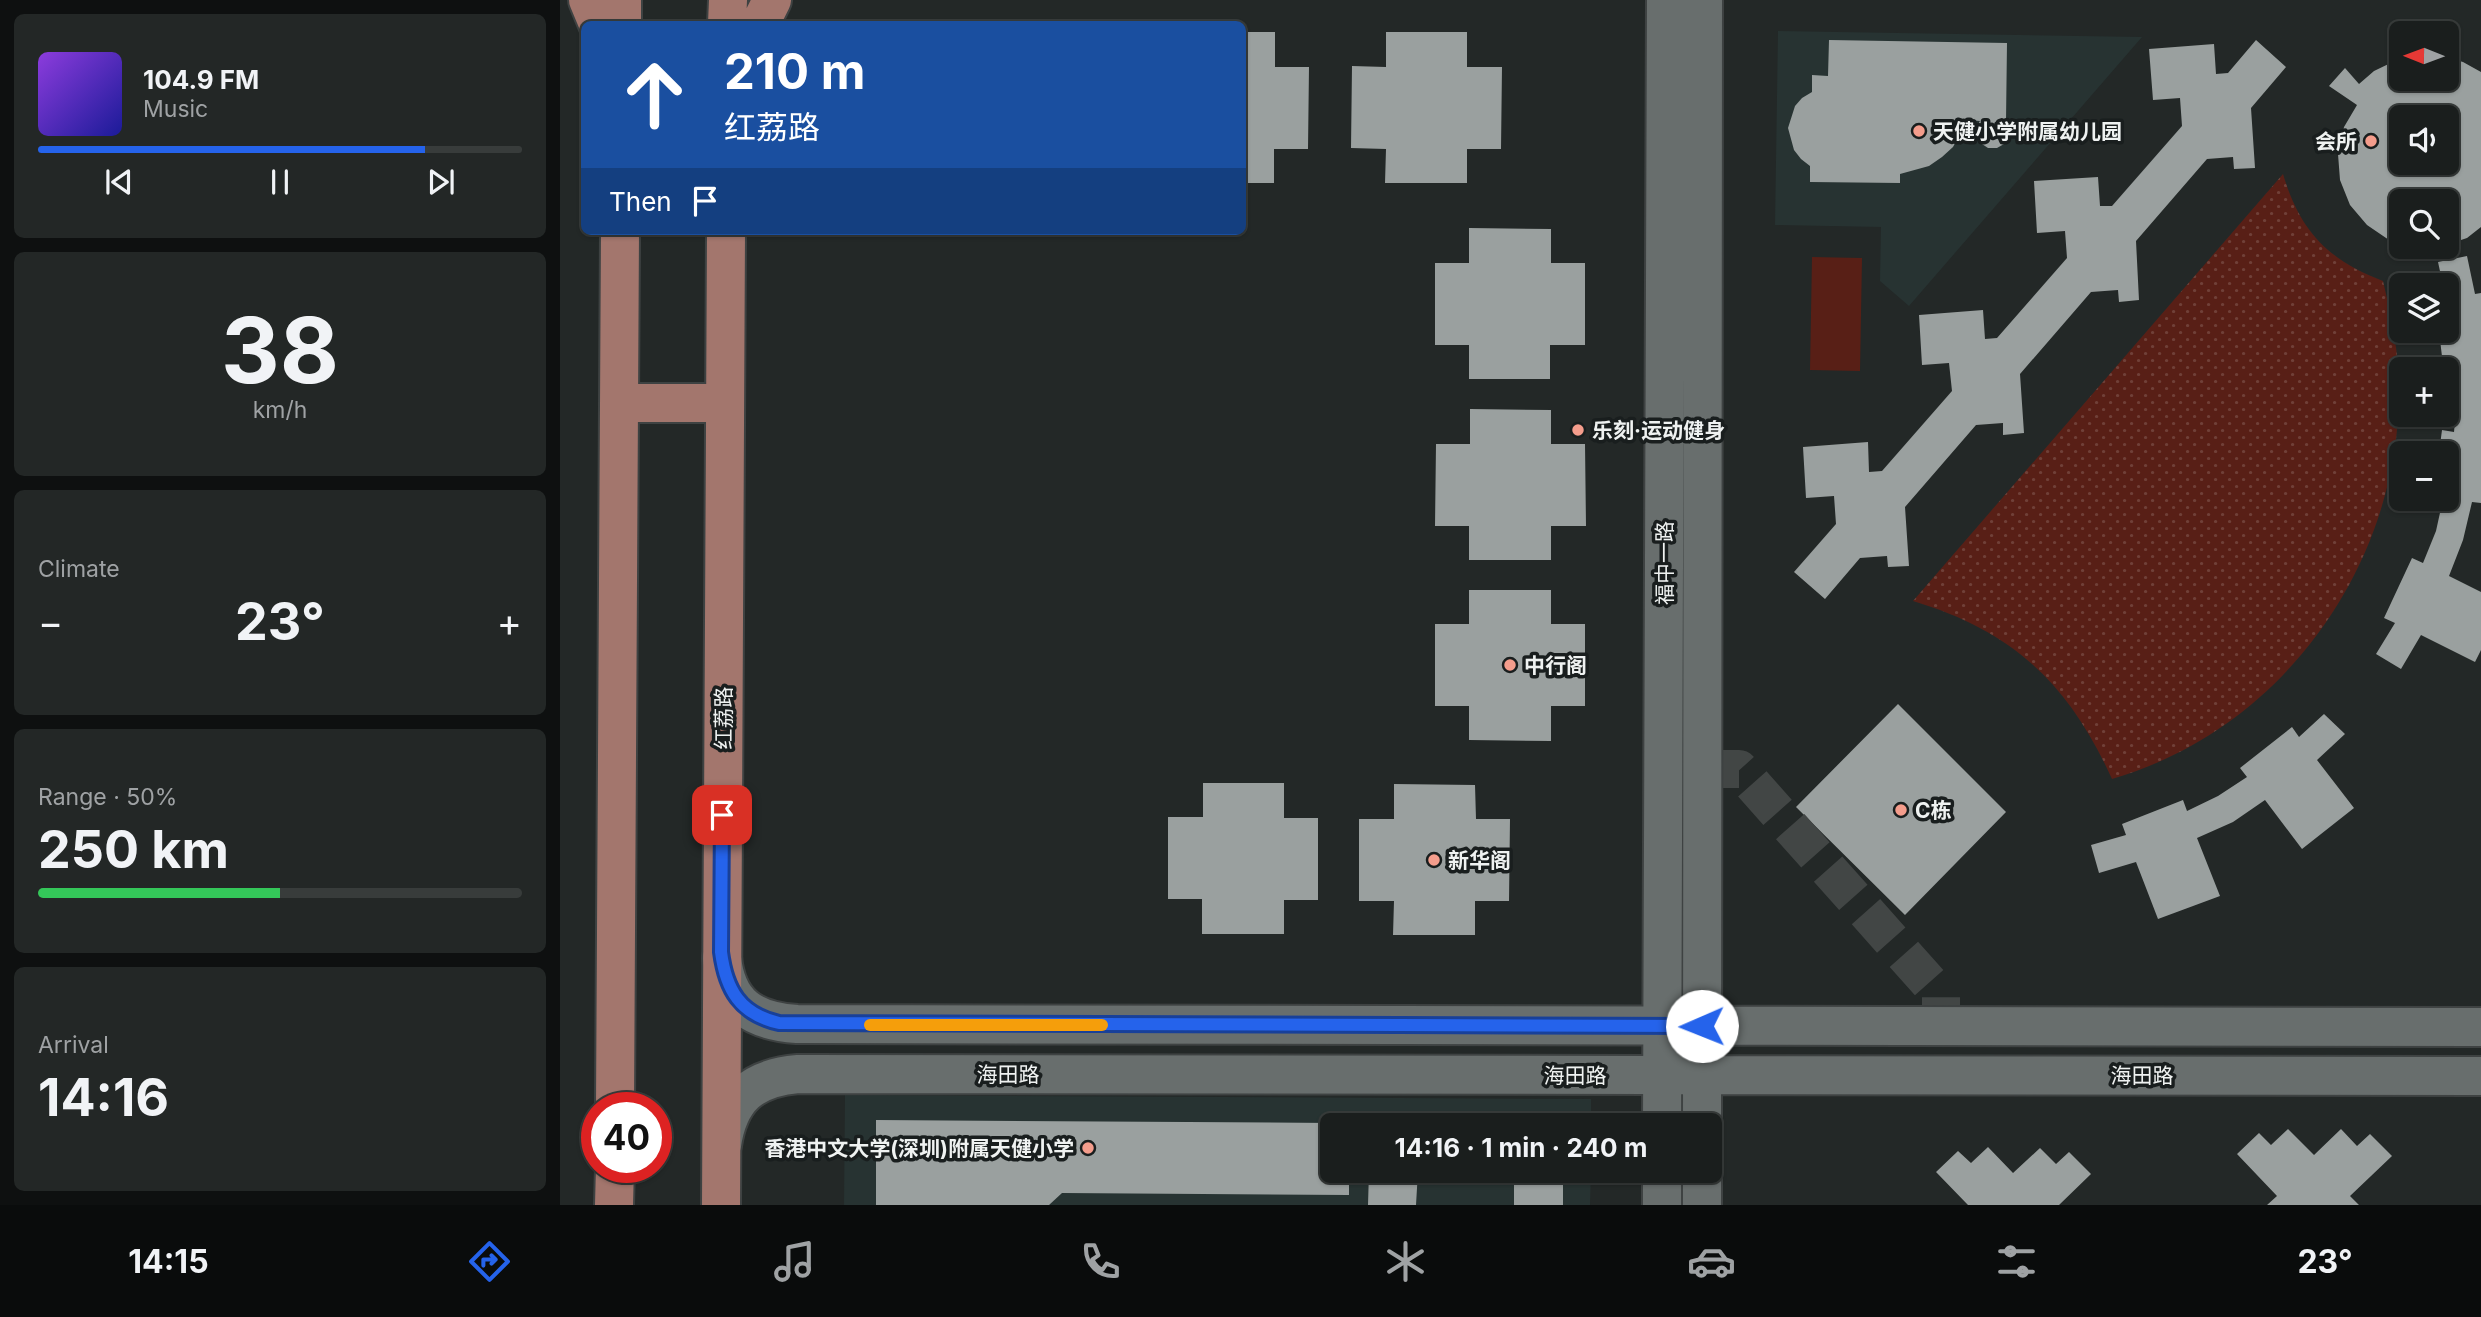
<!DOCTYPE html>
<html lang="en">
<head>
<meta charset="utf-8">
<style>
	body { margin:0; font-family:Inter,"Noto Sans SC",sans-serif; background:#232726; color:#f1f3f6; height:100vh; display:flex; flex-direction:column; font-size:26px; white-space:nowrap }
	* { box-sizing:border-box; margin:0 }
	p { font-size:23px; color:#9fa2a4 }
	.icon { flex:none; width:38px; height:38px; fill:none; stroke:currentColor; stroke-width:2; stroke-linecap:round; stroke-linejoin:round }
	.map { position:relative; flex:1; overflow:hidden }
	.drawer { display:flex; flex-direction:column; gap:14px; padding:14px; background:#0e1010; width:560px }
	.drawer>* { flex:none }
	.hud { position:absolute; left:21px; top:21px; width:665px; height:214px; border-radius:10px; box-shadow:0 2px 5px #0004,0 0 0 2px #383c3b; background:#1a4fa0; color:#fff; overflow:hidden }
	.needle { width:46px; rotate:271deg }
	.buttons { position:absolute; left:1829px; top:21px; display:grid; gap:14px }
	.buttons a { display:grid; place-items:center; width:70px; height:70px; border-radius:10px; background:#1a1e1d; box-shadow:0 2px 5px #0004,0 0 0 2px #383c3b; font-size:35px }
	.speed { position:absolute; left:21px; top:1092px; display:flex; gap:14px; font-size:35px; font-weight:700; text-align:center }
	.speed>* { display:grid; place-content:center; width:91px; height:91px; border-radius:50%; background:#1a1e1d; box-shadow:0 2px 5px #0004,0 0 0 2px #383c3b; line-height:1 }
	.speed .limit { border:10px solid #d22; background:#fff; color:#111 }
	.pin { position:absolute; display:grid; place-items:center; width:60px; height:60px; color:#fff; margin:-30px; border-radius:14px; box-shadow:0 4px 10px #0006 }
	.me { position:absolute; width:77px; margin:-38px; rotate:269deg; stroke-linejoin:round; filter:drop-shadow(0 0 5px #0008) }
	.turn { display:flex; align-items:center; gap:24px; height:147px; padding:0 28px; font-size:32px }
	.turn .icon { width:91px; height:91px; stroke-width:2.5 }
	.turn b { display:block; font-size:49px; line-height:60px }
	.then { display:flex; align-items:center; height:66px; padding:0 28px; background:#0003; gap:14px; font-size:26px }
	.big { font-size:52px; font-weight:700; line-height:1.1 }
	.drawer .card { flex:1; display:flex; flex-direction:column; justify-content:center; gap:10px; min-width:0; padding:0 24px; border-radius:10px; background:#232726 }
	.drawer .dial { align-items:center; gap:0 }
	.dial b { font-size:91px; line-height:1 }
	.song { display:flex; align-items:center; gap:21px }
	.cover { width:84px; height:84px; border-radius:10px; background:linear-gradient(135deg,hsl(270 70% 55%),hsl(240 70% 35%)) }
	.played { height:7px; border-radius:4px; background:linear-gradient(90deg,#2563eb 80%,#383c3b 80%) }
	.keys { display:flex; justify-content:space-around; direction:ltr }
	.heat { display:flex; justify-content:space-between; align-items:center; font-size:38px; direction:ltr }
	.charge { height:10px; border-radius:5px; background:linear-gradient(90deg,#34c759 50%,#383c3b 0) }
	.trip { position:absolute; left:760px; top:1113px; width:402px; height:70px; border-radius:10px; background:#1a1e1d; box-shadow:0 2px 5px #0004,0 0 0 2px #383c3b; font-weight:700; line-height:70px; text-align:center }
	.dock { display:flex; height:112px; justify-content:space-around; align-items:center; background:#0a0c0c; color:#9fa2a4 }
	.dock .icon { width:49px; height:49px }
	.dock .selected { color:#2563eb }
	.dock b { font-size:32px; color:#f1f3f6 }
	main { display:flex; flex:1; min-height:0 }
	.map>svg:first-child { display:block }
</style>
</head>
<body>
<main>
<section class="drawer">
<div class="card">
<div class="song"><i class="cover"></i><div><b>104.9 FM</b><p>Music</p></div></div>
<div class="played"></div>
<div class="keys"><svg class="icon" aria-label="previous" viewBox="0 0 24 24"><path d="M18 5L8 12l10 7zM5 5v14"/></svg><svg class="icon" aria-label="pause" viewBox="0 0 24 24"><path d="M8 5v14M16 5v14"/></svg><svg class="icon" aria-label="next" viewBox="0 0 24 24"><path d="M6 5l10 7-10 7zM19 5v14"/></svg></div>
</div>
<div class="card dial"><b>38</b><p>km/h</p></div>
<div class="card"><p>Climate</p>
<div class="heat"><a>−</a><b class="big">23°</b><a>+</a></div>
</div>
<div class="card"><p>Range · 50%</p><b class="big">250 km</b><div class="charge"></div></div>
<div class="card"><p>Arrival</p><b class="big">14:16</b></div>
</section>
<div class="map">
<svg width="1921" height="1205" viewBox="0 0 1921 1205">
	<defs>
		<pattern id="garden-dots" width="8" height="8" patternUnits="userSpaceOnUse" patternTransform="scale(1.75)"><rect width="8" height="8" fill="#581f16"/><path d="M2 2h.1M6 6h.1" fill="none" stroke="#704038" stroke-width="1.8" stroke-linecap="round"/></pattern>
	</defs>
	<rect width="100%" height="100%" fill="#232827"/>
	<!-- built -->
	<path fill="#273332" d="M1218 31 1582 37 1349 306 1320 281 1321 227 1215 225Z
		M285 1095 1031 1099V1125H772V1171H1031L1030 1205H284Z"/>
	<!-- green -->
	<path fill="#581f16" d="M1252 257 1302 258 1300 371 1250 370Z"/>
	<!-- garden -->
	<path fill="url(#garden-dots)" d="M1723 174C1740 231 1768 260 1823 281 1832 319 1840 358 1839 397 1836 570 1720 730 1552 779 1509 684 1453 631 1353 601Z"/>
	<!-- building -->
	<path fill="#9aa09f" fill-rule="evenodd" d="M682 32H715V67H749L748 149H714V183H682Z
		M826 32H907V67H942L941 149H907V183H825L826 149 791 148 792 66 826 67Z
		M1269 40 1447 43 1446 121 1450 129 1449 137 1444 144 1437 148H1428L1422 144 1417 137 1416 128 1420 121 1407 120 1393 147 1382 157 1369 166 1340 174V183L1250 182V166L1241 159 1234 150 1228 128 1235 106 1242 98 1252 92V75L1268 76Z
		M1696 40 1726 67 1691 108 1695 168 1674 169 1673 157 1647 159 1576 241 1579 300 1559 302 1558 290 1531 292 1460 374 1464 433 1443 435V423L1416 425 1345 507 1349 566 1328 567 1327 556 1300 558 1265 599 1234 572 1276 524 1274 496 1246 498 1243 447 1308 442 1309 472 1322 471 1392 391 1389 363 1362 365 1359 315 1423 310 1425 339 1437 338 1507 258 1505 231 1477 233 1474 181 1538 177 1540 206H1552L1622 126 1620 98 1593 100 1589 49 1654 44 1656 74 1668 73Z
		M1886 57 1903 62 1921 72V227L1907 238 1886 245V201H1841V243L1829 240 1807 225 1790 205 1780 180 1778 154 1784 127 1797 105 1769 86 1785 68 1799 84 1814 71 1841 58V79H1886ZM1841 117H1886V163H1841Z
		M909 228 991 229V263H1025V345H990V379H909V345H875V263H909Z
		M1907 256 1915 294 1921 293V503L1912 502 1903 540 1889 576 1921 592V650L1915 662 1861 635 1841 669 1816 654 1835 623 1824 618 1852 558 1863 563 1876 531 1883 499H1886V453H1879L1882 430 1894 432 1897 398 1895 363 1883 365 1879 331H1886V285H1883L1878 262Z
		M910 409 991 410V444H1025L1026 526H991V560H909V526H875L876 444H910Z
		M909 590H991V624H1025V706H991V741L909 740V706H875V624H909Z
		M1338 704 1446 812 1345 915 1236 807Z
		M1764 714 1785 734 1757 760 1794 808 1742 849 1705 800 1673 822 1637 838 1660 896 1598 919 1576 862 1539 873 1531 845 1566 835 1562 824 1623 800 1627 811 1658 796 1687 777 1680 768 1732 727 1739 737Z
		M643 783H724V818H758V900H724V934H642V899H608V817H643Z
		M834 784 915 785 916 819H950L949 901H915V935H833L834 901H799V819H834Z
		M316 1120 772 1123V1171H789V1195L502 1193 489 1205H316Z
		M1728 1129 1754 1155 1781 1129 1797 1146 1810 1134 1832 1156 1790 1196 1799 1205H1707L1717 1196 1677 1154 1699 1133 1711 1145Z
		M1428 1147 1453 1173 1480 1148 1496 1164 1509 1152 1531 1174 1499 1205H1408L1376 1172 1398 1151 1411 1163Z
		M809 1171H858L856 1205H808Z
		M954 1171H1003V1205H954Z"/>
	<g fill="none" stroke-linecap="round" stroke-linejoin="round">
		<!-- minor-tunnel -->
		<path stroke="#424645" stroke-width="38" stroke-dasharray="38 19" stroke-linecap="butt" d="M1142 769H1179L1381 996V1027"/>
		<defs>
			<path id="minor" d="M162 958C167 1005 193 1021 237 1024L1921 1027
				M1102 1125 1106 0
				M1142 1125 1143 0
				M162 1145C169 1098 192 1078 238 1074L1921 1076
				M1102 1205V1171
				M1142 1205V1171"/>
			<path id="major" d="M28 0 38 24
				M62 24V0
				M167 24 168 0
				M200 24 212 0
				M59 403H165
				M55 1108 60 231
				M54 1205 55 1167
				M161 1205 166 231"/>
		</defs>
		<!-- minor casing -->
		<use href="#minor" stroke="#3e4242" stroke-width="42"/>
		<!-- major casing -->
		<use href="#major" stroke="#3e4242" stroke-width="42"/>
		<!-- minor -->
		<use href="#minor" stroke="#686e6d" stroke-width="38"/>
		<!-- major -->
		<use href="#major" stroke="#a3766d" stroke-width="38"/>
	</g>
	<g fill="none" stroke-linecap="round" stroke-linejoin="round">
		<defs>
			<path id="route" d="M162 815 161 952C166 990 180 1014 219 1023L1142 1026"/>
		</defs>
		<!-- route casing -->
		<use href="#route" stroke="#184099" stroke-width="18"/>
		<!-- route -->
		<use href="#route" stroke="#2563eb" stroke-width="12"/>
		<!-- slow -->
		<path stroke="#f59e0b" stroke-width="12" d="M310 1025H542"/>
	</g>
	<!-- markers -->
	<g fill="#f49d8c" stroke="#191e1e" stroke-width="2.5">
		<circle cx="1359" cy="131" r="7"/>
		<circle cx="1811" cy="141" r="7"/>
		<circle cx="1018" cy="430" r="7"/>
		<circle cx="950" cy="665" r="7"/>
		<circle cx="1341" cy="810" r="7"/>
		<circle cx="874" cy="860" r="7"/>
		<circle cx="528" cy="1148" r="7"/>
	</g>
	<g text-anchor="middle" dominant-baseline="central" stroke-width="7" stroke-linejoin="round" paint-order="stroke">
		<!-- poi labels -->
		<g font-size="21" font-weight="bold" fill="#eff2f1" stroke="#191e1e" text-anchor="start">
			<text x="1373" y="131">天健小学附属幼儿园</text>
			<text x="1797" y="141" text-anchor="end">会所</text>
			<text x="1032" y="430">乐刻·运动健身</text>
			<text x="964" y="665">中行阁</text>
			<text x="1355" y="810">C栋</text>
			<text x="888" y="860">新华阁</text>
			<text x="514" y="1148" text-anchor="end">香港中文大学(深圳)附属天健小学</text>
		</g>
		<!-- street labels -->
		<g font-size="21" fill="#eff2f1" stroke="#191e1e">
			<text transform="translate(1104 563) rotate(-90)">福中一路</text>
			<text transform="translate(163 718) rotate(-90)">红荔路</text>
			<text x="448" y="1074">海田路</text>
			<text x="1015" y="1075">海田路</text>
			<text x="1582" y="1075">海田路</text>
		</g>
	</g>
</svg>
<div class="buttons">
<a><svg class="needle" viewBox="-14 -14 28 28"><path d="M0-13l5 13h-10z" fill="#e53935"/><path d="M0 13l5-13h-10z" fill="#9fa2a4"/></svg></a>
<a><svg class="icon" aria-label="sound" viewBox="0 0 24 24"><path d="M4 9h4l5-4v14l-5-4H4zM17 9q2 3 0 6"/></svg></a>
<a><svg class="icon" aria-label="search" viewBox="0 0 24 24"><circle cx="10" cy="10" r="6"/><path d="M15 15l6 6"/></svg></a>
<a><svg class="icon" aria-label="layers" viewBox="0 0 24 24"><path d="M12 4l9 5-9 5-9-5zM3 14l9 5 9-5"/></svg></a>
<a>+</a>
<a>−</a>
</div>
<div class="speed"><div class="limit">40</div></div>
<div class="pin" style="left:162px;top:815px;background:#d93025"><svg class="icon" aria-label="arrive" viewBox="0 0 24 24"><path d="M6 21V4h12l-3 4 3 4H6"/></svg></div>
<svg class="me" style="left:1142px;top:1026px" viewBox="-20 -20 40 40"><circle r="19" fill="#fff"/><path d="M0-13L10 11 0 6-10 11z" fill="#2563eb"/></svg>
<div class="trip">14:16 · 1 min · 240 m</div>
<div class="hud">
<div class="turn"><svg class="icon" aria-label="ahead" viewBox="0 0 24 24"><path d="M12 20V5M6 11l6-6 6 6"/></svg><div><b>210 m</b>红荔路</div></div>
<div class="then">Then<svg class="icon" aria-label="arrive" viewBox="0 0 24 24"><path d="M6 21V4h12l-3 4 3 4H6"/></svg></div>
</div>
</div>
</main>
<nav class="dock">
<b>14:15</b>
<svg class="icon selected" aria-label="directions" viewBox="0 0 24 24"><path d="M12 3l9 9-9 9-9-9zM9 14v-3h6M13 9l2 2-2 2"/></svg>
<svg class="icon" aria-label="music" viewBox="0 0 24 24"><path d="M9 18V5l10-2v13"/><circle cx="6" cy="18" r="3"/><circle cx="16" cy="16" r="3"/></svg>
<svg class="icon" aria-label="phone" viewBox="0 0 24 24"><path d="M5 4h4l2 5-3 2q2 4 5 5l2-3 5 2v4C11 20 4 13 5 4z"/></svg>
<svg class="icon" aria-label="climate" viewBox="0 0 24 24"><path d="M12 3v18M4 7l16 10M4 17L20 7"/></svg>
<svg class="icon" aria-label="car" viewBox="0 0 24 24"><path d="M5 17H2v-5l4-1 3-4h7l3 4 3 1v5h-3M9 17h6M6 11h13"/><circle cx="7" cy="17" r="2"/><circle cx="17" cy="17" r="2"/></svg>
<svg class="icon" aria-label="filters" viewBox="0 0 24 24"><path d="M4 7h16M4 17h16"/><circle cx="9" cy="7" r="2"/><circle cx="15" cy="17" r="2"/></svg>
<b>23°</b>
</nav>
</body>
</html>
